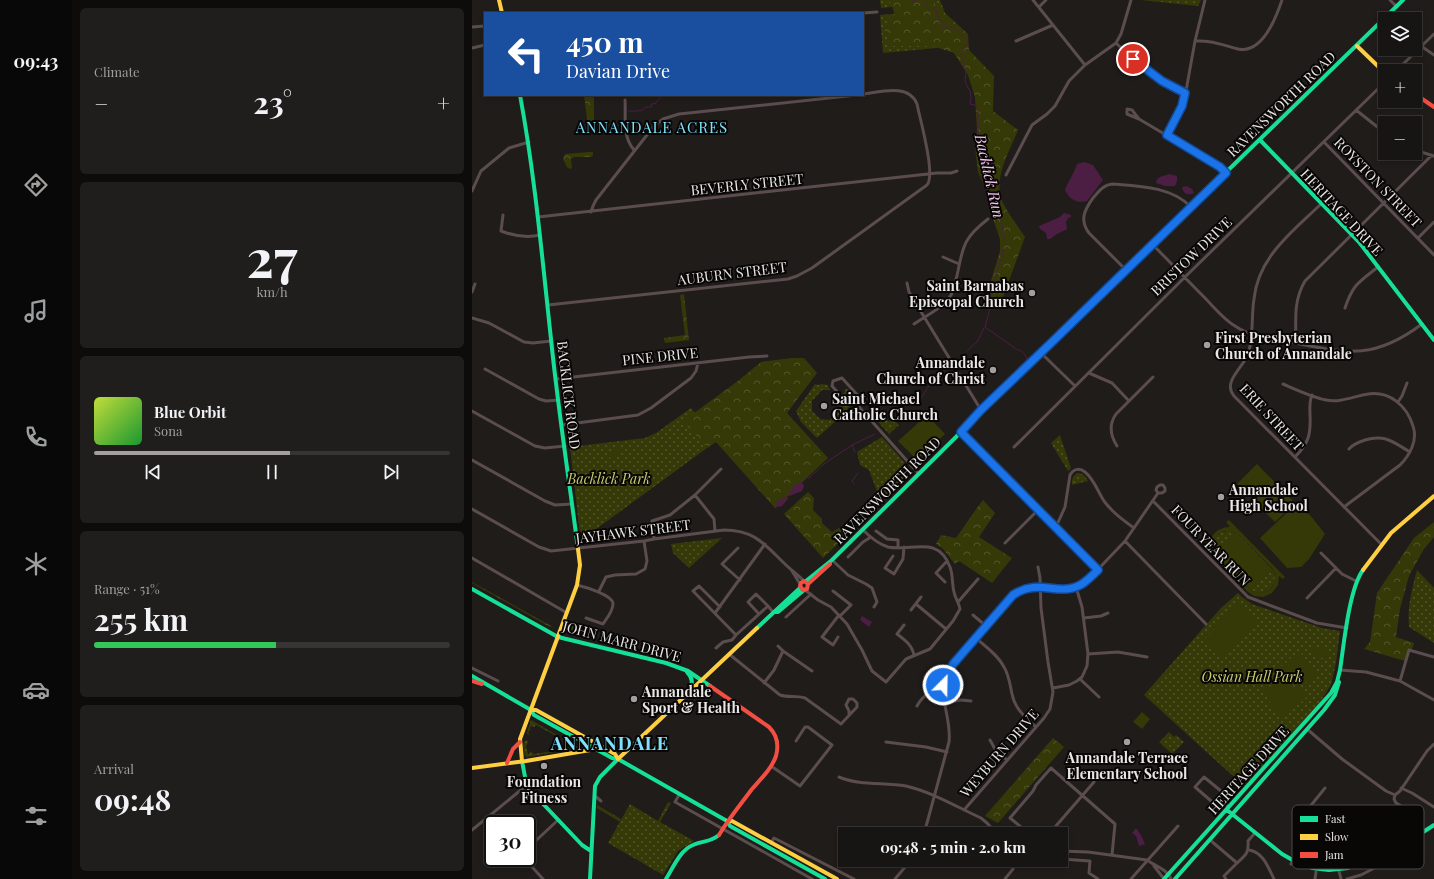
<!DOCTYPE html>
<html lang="en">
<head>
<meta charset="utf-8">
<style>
	body { margin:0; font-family:"Playfair Display",serif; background:#201e1d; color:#f1f3f6; height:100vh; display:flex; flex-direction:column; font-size:15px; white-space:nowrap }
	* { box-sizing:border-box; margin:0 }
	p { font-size:13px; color:#9e9fa0 }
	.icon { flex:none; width:22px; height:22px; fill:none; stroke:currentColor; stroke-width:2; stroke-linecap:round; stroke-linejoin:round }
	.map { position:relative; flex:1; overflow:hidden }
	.side { display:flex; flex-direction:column; gap:8px; padding:8px; background:#0d0c0b; width:400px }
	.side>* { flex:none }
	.top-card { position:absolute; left:12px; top:12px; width:380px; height:84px; border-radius:0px; box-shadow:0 2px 6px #0003,0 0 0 1px #363434; background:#1a4fa0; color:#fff; overflow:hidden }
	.fabs { position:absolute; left:906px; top:12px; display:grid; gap:8px }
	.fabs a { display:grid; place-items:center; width:44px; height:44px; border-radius:0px; background:#171514; box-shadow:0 2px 6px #0003,0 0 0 1px #363434; font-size:20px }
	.speed { position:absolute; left:12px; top:815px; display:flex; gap:8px; font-size:20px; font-weight:700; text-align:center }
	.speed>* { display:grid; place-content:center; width:52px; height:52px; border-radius:50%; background:#171514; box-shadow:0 2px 6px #0003,0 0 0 1px #363434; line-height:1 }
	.speed .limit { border:2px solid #111; border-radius:6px; background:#fff; color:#111 }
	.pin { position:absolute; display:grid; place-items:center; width:34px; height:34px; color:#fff; margin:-17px; border:2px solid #fff; border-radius:50%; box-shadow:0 1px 4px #0007 }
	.me { position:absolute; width:44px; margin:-22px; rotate:23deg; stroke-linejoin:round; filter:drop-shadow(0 0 3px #0008) }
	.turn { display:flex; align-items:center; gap:14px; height:84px; padding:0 16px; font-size:18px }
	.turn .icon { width:52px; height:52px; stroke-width:2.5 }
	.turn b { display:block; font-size:28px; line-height:34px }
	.big { font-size:30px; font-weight:700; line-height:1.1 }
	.side .card { flex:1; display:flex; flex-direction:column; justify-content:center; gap:6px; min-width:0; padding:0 14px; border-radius:6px; background:#201e1d }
	.side .dial { align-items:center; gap:0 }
	.dial b { font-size:52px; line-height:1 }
	.song { display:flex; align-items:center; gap:12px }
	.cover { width:48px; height:48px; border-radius:6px; background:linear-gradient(135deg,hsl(70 70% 55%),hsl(130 70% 35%)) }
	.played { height:4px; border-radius:2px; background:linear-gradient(90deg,#a39f9e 55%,#363434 55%) }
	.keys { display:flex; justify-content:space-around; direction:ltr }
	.heat { display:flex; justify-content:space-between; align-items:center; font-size:22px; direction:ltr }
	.charge { height:6px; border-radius:3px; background:linear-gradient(90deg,#34c759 51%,#363434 0) }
	.trip { position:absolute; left:366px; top:827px; width:230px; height:40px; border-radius:0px; background:#171514; box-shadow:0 2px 6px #0003,0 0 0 1px #363434; font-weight:700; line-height:40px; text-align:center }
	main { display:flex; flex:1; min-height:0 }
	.tab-bar { display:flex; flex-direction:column; width:72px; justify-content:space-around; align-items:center; background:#090808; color:#9e9fa0 }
	.tab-bar .icon { width:28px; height:28px }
	.tab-bar .selected { color:#a39f9e }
	.tab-bar b { font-size:18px; color:#f1f3f6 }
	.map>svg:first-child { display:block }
</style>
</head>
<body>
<main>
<nav class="tab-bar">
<b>09:43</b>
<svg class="icon selected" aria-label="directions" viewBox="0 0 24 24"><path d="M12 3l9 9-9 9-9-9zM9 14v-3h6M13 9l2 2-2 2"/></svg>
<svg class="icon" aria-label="music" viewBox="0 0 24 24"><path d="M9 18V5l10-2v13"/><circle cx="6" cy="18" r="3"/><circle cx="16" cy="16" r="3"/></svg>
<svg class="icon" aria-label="phone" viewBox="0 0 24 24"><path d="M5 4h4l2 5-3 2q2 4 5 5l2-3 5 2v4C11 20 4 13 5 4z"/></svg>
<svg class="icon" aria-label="climate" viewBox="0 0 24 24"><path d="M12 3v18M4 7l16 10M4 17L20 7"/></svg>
<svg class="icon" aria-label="car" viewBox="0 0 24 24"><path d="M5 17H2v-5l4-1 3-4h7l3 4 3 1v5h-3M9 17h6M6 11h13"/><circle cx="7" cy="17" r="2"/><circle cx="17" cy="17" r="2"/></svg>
<svg class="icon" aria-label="filters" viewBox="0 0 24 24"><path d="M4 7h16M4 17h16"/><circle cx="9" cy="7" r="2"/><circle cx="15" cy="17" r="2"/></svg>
</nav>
<section class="side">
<div class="card"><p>Climate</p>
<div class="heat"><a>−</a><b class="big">23°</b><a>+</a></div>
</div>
<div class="card dial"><b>27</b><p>km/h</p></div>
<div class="card">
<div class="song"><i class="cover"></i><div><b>Blue Orbit</b><p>Sona</p></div></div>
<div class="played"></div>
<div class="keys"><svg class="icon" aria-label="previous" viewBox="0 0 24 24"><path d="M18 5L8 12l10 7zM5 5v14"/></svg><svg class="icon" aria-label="pause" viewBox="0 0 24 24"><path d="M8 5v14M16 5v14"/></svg><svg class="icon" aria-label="next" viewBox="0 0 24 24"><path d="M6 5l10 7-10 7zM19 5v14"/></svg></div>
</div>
<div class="card"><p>Range · 51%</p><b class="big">255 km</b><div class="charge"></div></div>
<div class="card"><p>Arrival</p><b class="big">09:48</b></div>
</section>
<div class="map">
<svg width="962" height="879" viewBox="0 0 962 879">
	<defs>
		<pattern id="grass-dots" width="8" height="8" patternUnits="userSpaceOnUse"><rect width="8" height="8" fill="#353908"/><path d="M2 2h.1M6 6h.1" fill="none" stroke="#52562c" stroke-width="1.8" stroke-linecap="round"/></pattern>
		<pattern id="forest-crowns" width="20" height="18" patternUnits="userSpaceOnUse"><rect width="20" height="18" fill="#353908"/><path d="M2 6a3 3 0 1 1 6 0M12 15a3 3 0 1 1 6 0" fill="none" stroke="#52562c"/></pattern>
	</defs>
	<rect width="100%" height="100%" fill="#1f1c1a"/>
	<!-- grass -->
	<path fill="url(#grass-dots)" d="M408 0H468L486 46 411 53 408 15 432 13 431 6 409 8Z
		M669 0H729L726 6Z
		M343 384 347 385 349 384 356 385 358 390H350L340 401V411L348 419 358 420 361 416 365 420 345 438 329 422 324 411Z
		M374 389H376L387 400 386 402 370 395Z
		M369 401 379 405 366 419 362 415 368 409Z
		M401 405 417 422 421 419 427 425 417 434 400 415 399 407Z
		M219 408 243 436 232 445 235 448 116 535H108L98 447 173 438 184 433Z
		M588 435 599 468 596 471 579 443Z
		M410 437 440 471 407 505 404 502 406 494 397 470 388 465 385 452Z
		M605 473C611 473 613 476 616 481L600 485C600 479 600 477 605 473Z
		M755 531H759L766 534 801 570C808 585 795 598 780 591L743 553C739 542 743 533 755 531Z
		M250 538 217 568 201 553 199 544Z
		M945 570 962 588V643L937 627C935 608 940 588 945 570Z
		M766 593 770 597 780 604 850 628 868 631 864 663 859 685 846 705 772 786 672 695 749 608Z
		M59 720 85 735V738L83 739 84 736 64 725 62 727 59 726 56 734 58 735H56L55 733Z
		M697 732 702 737 704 735 712 742 700 754 687 742Z
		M90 738 104 746H109V748L90 752 88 749 89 746 90 749 95 748V745L97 746 98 744 93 741 92 742 93 741 90 739 89 741Z
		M54 740 56 742 54 747 56 754H58V751L62 754 81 751 83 752 55 757 53 756 51 744Z
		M196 802 199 803 188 822 222 841 206 851 191 875 136 843 158 804 186 821Z"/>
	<!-- forest -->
	<path fill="url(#forest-crowns)" d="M415 0H459L496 34 497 50 522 76 521 111 546 130C537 153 520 179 531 203 537 215 546 226 553 237L527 308 511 307 528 251V239L518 210 514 189 506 172 503 148 505 130 503 97 496 75 482 53 460 46H417L413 28 416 18 423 16 419 3Z
		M112 95H122V127L114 131 109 128 116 127Z
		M118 152H121V155L119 157H102L99 159 100 168 98 169 95 167 91 159 93 154Z
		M212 294 217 340 193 343 192 338 213 335 208 295Z
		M320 358H332L345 373 315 413 356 458 303 508 244 442 235 448 211 421 266 381 289 362Z
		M336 492 342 498 341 510 350 519V523L360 532 367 528 373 530H380L351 558 312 514Z
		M511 500 523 513 507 537 540 558 520 583 487 561 483 564 471 549 464 544 469 535 484 538 507 505Z
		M962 522V537L952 549 937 576 928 609 924 637 942 643 940 649 936 650 933 661 892 649 898 642 905 593 942 538Z
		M0 582 81 627 76 626 0 583Z
		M97 621 107 625 104 631 94 628Z
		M581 738 592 747 526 823 513 816Z
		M125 805 149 819 148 822 125 808Z"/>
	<!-- garden -->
	<path fill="#353908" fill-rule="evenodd" d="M455 415 473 434 445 460 426 441Z
		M146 448 149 455 139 460 136 453Z
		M785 464 823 503 803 522 765 484Z
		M823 505 838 515 853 534 837 559 829 567 815 568 788 538Z
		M757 520 813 577 811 579 807 576 806 585 800 593 791 597 782 596 776 592 740 555C733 540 743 527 758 527L754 522ZM753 531H759L766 534 800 568 803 574 802 584 798 590 788 593 780 591 744 554 780 590 800 570 764 533 743 554C739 544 742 535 753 531Z
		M766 603 786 621 752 659 731 641Z
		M853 646 856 657 844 659 841 649Z
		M826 652 829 653 846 676C833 688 814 685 803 672Z
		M807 684C819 684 827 688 836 696L811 718H808L790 690 799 686Z
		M670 712 678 719 670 729 661 722Z"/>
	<!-- water -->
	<path fill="#4c1e44" d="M612 162 621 165 631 180 615 201C605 204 597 199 593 190 596 181 602 174 605 164Z
		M697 174 705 176V181L703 186H693L684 183C685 175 691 177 697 174Z
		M715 186 720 189 722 193C716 196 711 194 710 187Z
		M592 213 599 215V217L596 218 594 222 595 229 585 234 578 239H575L574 233 568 229 567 226 588 217Z
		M329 482H330L332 486 330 491 315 497 316 499 310 506 305 507 303 506 308 499 315 497 322 486Z
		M390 616 400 622 397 627 388 620Z
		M664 828 669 835 673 844 667 846 664 836 660 833Z"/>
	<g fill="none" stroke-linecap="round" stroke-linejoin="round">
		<!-- stream -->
		<path stroke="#4c1e44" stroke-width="1" d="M440 0H446
			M453 0C454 4 455 9 460 10L463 8 464 9 468 23 471 27C482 26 489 32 495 41V43L489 55 494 72 493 81 495 86 498 91 499 98 498 104 506 106V135L513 157 523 206 528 216 532 234 531 253 520 287 517 312 513 327 544 349C551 351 554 354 556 362
			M157 111C163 111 170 112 174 107H179L180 104 184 103 190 95
			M495 351 505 342 512 328
			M448 400 458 384 466 378
			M380 445 383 452
			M336 479 352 464 380 445 403 434
			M382 484 380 481 386 473"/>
		<!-- street -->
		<path stroke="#5b4c4e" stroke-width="3" d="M561 0 613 65
			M918 0 925 7
			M567 7 574 0
			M391 13 405 12
			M0 27 13 26
			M544 41 581 25
			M723 41C738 40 751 45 766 49 790 54 804 18 810 0
			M644 43 665 63 690 81 713 93
			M949 46 962 55
			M0 48 13 45
			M924 71 962 34
			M153 100C154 117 150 136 162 150
			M884 110 913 133
			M667 119 655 114V109L660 110 667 119 748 167 754 173
			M695 135 712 102 723 41 733 0
			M852 142 962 255
			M943 150 962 156
			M534 175 560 125 575 114 583 106 597 81 613 65 644 43 649 34 659 0
			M0 191 9 171 37 148 57 142
			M849 204C821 231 786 257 782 299 779 317 782 336 776 354 771 368 750 382 762 396L909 544
			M119 212 121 206 124 200 182 126 191 119 207 114 385 95
			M31 215 29 231C42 236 55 238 68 235
			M66 217 465 173H479L485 171
			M946 238 962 222
			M681 245C698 262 715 280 732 297 742 307 751 319 763 326 779 337 799 339 818 342 874 353 901 361 950 324
			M471 257 487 264
			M654 270 617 233C607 220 613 209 621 198 627 191 632 184 642 184 668 186 700 187 719 207
			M435 283 437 292 443 302 509 410
			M0 292 3 284
			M76 305 316 279 325 276 340 268 455 185C464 175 448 119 445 104 437 83 408 92 391 94
			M873 308C881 284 887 282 906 267
			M0 318 17 323 52 342 61 343 79 341
			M442 324C455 315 471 308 479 295 483 287 484 279 486 271 491 244 494 236 516 219
			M824 343C824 321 821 301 833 281L960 155
			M569 353 603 386
			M13 369 67 399 74 401 87 400
			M617 373 640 383 657 401
			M84 379 277 357 295 356
			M811 384C825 390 840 397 854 400 868 403 883 396 896 394 918 391 935 406 941 426 946 440 938 455 928 465L872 507
			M926 402 930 396 935 383
			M387 407 390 400 370 378 361 381 360 386 369 396 387 407 446 473
			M0 411 63 446 73 448 93 446
			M90 425 166 415 179 408 219 378 224 371 226 363
			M489 432 626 570
			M645 446C638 435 637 424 644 414L681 377
			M542 447 713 277 913 82
			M877 449C881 444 887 442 893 440 913 434 921 442 938 452
			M823 457C837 443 839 434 838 414 838 408 837 402 840 395
			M0 460 73 501 83 505 100 504
			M223 495 242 519 243 531
			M681 501 776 597 845 623 875 628
			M0 509 67 547 79 551 172 541 182 539 252 530C283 530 293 545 313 564 319 570 326 575 332 581
			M584 527 593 507 598 475C602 468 608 468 613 472 622 479 626 492 632 501 640 512 651 520 662 528
			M404 531 415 539 426 540V548
			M182 539 180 521 198 515 223 495 249 469
			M653 541 734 624
			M533 543 567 509
			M266 548 250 564 268 580
			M849 553 870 574 884 581
			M421 556 413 568 422 574 431 559 432 547
			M376 557 391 542 399 537
			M0 558 95 613
			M360 560 376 575 394 584 400 588 405 602 402 607
			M320 571 328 584
			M473 582 464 573 475 561
			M105 585C113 587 141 595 141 604 141 611 135 618 131 624L114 618
			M333 590 346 600 359 607 375 624 390 650 400 671 414 682 434 659 458 649 481 621 488 609C487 603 483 598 482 592 480 584 481 575 478 567 466 534 439 552 416 547 406 544 398 537 391 530
			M127 591 134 577 143 575 164 574 173 569 175 561 172 541
			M361 591 379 605 368 616
			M835 598 864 568
			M486 602 506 579
			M444 604 474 629
			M248 607 227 586 221 591 264 635 296 606 301 612
			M439 610 449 597
			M243 613 293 544
			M287 614 276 602 284 594 296 606
			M501 615 514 626
			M314 617 339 594
			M612 618 629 616 636 613
			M432 625 425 634C433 640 440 645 442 655
			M366 637 361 645 350 637 367 615
			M504 638C514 647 526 655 532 667 537 675 538 685 540 694 543 709 553 717 564 727
			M306 646 311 651
			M244 648 251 642 260 640 264 635
			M257 654 308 695C317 698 324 695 333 698L369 724 385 707V703L381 699H377L374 705 377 711V714
			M616 654 646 652 675 657
			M0 668 26 681
			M868 670 894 672 928 681 962 700
			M608 679 627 697
			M928 681 937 650 962 657
			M292 683 302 670 311 651 340 671
			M581 688 597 685 605 681 610 677 615 666 616 654 610 607 604 587
			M472 703 489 700 499 701
			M445 706C451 695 458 691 471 690
			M835 729 870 759 914 791 923 795
			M518 740 523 749 535 760
			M414 742 454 747 475 752
			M299 766 328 786 360 745 336 727H333L324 741
			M367 777C388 786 412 782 434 786 460 792 485 807 509 818L515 823 525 834
			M929 788 940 793 962 807
			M207 795 203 802 340 879
			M923 795 928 791 955 751 962 744
			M923 795 922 799 924 803 946 815
			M123 796 129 801
			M750 802 746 807 723 787 732 777 755 796 750 802 757 807
			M492 810 572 718 578 709 581 692 576 662 569 608 568 578 566 567
			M13 819 21 827
			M891 824 906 854
			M0 830 50 789 56 786
			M452 834 477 742C480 717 464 695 476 671L537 599C565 573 586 600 615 581L653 541 686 493H690L693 491V488L691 485H688L685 487 684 490 686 493
			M563 834 549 827 538 818 561 791 564 785 579 768 643 824 640 855
			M577 834 622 782
			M738 840 765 863C774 855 777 853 776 841L782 834
			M299 843 302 838 382 879
			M55 849 86 820
			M777 850C791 852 796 867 802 879
			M589 851 616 852 675 860C683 866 695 869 699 879
			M52 858 71 879
			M589 859 618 861 617 873 626 879
			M819 864 825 849 824 833 828 819 853 788
			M682 866 692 879
			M867 871 869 879
			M423 879 439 860
			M533 879 541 869
			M659 879 706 826
			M754 879 752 876 765 863
			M843 879 844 872
			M875 879 889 875 918 860 913 851"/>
		<!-- fast -->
		<path stroke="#16e098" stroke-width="4" d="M48 95C63 176 70 257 79 339 86 409 97 479 106 549
			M788 140 887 242 962 340
			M744 182 931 0
			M334 581 360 560 489 432 509 410 645 278
			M0 589 86 637 194 663 216 671 238 686
			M302 612H306L332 590
			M285 628 328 588
			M215 672C221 678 221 683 217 691
			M0 676 59 710 62 715 140 758 146 759 255 821 258 826 353 879
			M50 761 54 782 57 789 110 845 119 851
			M755 810 810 854 824 862 840 868 857 870 876 868 948 834 962 825
			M118 879 123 786 128 777 146 759
			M194 879C201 868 208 850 221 845 232 840 237 843 247 835
			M692 879 859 693 865 682 868 670C872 644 877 589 891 570
			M703 879 852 710 863 695 867 682"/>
		<!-- slow -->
		<path stroke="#ffcf43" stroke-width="4" d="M27 0 30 13
			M885 46 913 73
			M891 570 919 533 962 496
			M59 710H64L143 754 146 759
			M146 759 285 628
			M50 761 48 739 105 585 108 565 106 549
			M0 768 54 761 124 749
			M255 821H260L365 879"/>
		<!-- jam -->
		<path stroke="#f24e42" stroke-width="4" d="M943 94 962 107
			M645 278 744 182
			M336 584 332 581 329 583 328 586 331 590 335 589 336 584 358 564
			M0 681 10 684
			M238 686 297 727C305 735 307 745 304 756 300 768 289 779 280 789 269 804 257 818 247 835
			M35 763 41 749 48 742"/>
	</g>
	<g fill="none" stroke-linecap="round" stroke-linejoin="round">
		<defs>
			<path id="route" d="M471 685 474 675 482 663 541 595C568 577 587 598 610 584 616 580 621 575 626 570L489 432 509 410 578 344 754 173 748 167 695 135 710 106 713 93 690 81 661 59"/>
		</defs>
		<!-- route casing -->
		<use href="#route" stroke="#114b97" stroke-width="10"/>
		<!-- route -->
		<use href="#route" stroke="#1a73e8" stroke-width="7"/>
	</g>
	<!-- markers -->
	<g fill="#a39f9e" stroke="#080706" stroke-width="1.5">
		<circle cx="560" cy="293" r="4"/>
		<circle cx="735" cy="345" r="4"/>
		<circle cx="521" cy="370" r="4"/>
		<circle cx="352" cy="406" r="4"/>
		<circle cx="749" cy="497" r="4"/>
		<circle cx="162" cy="699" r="4"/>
		<circle cx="655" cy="742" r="4"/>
		<circle cx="72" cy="766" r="4"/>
	</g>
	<g text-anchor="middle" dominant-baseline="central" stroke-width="4" stroke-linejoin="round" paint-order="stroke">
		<!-- street labels -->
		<g font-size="14" fill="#eae6e5" stroke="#080706">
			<text transform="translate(809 104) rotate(-44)">RAVENSWORTH ROAD</text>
			<text transform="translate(906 182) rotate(46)">ROYSTON STREET</text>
			<text transform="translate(275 184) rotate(-6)">BEVERLY STREET</text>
			<text transform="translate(870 212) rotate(47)">HERITAGE DRIVE</text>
			<text transform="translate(719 256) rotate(-44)">BRISTOW DRIVE</text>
			<text transform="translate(260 273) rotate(-7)">AUBURN STREET</text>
			<text transform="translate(188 356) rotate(-6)">PINE DRIVE</text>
			<text transform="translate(97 395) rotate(83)">BACKLICK ROAD</text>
			<text transform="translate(800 417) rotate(47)">ERIE STREET</text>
			<text transform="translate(415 490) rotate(-45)">RAVENSWORTH ROAD</text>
			<text transform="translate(161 531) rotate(-7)">JAYHAWK STREET</text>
			<text transform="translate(739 545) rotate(46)">FOUR YEAR RUN</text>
			<text transform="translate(150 641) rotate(15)">JOHN MARR DRIVE</text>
			<text transform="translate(527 753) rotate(-49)">WEYBURN DRIVE</text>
			<text transform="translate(776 770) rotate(-48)">HERITAGE DRIVE</text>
		</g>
		<!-- poi labels -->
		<g font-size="14" font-weight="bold" fill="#eae6e5" stroke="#080706" text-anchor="start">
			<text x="552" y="285" text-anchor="end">Saint Barnabas<tspan x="552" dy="16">Episcopal Church</tspan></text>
			<text x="743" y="337">First Presbyterian<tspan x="743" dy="16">Church of Annandale</tspan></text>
			<text x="513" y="362" text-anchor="end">Annandale<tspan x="513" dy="16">Church of Christ</tspan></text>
			<text x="360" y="398">Saint Michael<tspan x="360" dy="16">Catholic Church</tspan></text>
			<text x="757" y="489">Annandale<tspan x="757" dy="16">High School</tspan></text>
			<text x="170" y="691">Annandale<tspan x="170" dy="16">Sport &amp; Health</tspan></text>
			<text x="655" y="757" text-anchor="middle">Annandale Terrace<tspan x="655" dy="16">Elementary School</tspan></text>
			<text x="72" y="781" text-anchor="middle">Foundation<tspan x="72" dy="16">Fitness</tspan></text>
		</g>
		<!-- park labels -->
		<g font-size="14" font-style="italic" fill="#c5ce6a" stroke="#080706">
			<text x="137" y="478">Backlick Park</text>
			<text x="780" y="676">Ossian Hall Park</text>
		</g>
		<!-- neighbourhood labels -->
		<g font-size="15" letter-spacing="1" fill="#7fe1fd" stroke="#080706">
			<text x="180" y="127">ANNANDALE ACRES</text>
		</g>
		<!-- water labels -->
		<g font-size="15" font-style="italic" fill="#f6c5ec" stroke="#080706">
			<text transform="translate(518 176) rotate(77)">Backlick Run</text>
		</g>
		<!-- district labels -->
		<g font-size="18" font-weight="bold" letter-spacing="1" fill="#7fe1fd" stroke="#080706">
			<text x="138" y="743">ANNANDALE</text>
		</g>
	</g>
	<!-- legend -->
	<rect x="820" y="805" width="132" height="64" rx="6" fill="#080706" stroke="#4c4a49" stroke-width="1"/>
	<rect x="828" y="816" width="18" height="6" fill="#16e098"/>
	<rect x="828" y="834" width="18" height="6" fill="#ffcf43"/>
	<rect x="828" y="852" width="18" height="6" fill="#f24e42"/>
	<g font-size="11" fill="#eae6e5">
		<text x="853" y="823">Fast</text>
		<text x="853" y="841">Slow</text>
		<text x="853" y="859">Jam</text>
	</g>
</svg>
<div class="fabs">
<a><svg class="icon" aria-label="layers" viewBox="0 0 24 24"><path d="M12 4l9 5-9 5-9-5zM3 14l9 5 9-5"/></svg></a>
<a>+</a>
<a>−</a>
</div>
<div class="speed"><div class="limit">30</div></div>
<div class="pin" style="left:661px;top:59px;background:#d93025"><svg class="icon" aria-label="arrive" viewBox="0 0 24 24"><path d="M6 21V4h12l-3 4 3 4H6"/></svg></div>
<svg class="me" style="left:471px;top:685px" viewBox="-20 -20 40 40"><circle r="17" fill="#1a73e8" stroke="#fff" stroke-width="3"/><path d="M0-11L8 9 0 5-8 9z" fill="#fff"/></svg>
<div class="trip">09:48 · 5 min · 2.0 km</div>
<div class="top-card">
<div class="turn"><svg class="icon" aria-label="left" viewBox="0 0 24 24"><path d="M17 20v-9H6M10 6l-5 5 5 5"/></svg><div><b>450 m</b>Davian Drive</div></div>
</div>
</div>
</main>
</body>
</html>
